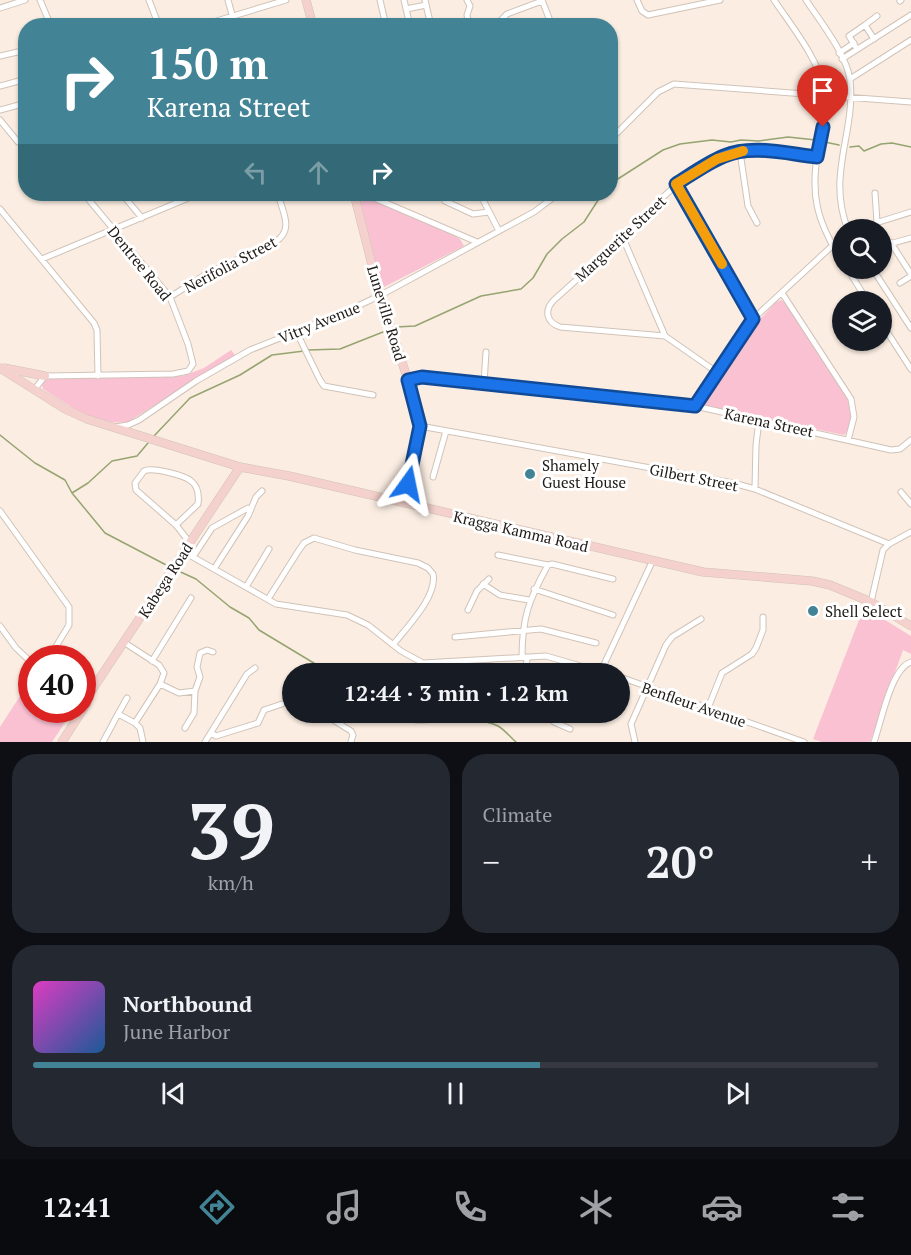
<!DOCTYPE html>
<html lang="en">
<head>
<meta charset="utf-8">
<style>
	body { margin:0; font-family:"PT Serif",serif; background:#242831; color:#f1f3f6; height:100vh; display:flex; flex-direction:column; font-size:22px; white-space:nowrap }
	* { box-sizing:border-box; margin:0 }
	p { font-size:20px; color:#9ea1a6 }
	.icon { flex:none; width:33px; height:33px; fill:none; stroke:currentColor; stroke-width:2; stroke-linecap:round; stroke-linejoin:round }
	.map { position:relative; height:742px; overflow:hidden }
	.side { display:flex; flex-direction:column; gap:12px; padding:12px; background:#0d0f14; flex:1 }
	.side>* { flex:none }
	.banner { position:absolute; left:18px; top:18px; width:600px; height:183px; border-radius:24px; box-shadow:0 2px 4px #0004; background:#428495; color:#fff; overflow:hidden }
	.tools { position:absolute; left:832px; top:219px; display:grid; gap:12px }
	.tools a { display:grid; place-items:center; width:60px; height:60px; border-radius:50%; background:#171b24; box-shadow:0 2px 4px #0004; font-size:30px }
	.speed { position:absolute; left:18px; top:645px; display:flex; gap:12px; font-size:30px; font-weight:700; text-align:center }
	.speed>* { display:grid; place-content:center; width:78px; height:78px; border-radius:50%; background:#171b24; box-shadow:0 2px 4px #0004; line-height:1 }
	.speed .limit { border:9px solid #d22; background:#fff; color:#111 }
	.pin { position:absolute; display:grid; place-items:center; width:51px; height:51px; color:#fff; margin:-62px -26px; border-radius:50% 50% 50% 0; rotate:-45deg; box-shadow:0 0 6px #0007 }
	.pin .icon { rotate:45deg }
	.me { position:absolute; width:66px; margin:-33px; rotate:12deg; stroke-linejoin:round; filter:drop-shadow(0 0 4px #0008) }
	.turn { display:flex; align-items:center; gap:21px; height:126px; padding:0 30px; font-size:27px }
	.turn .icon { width:78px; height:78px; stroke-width:2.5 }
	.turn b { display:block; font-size:42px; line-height:51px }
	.lanes { display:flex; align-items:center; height:57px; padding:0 30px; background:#0003; justify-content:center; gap:30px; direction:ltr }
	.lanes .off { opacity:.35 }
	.big { font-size:45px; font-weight:700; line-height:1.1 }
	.side .card { flex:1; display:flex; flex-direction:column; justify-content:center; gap:9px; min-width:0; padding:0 21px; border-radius:24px; background:#242831 }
	.side .dial { align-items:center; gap:0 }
	.dial b { font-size:78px; line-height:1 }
	.song { display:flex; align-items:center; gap:18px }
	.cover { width:72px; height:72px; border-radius:9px; background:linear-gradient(135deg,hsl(310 70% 55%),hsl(210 70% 35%)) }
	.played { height:6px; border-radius:3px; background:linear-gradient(90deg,#428495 60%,#363941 60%) }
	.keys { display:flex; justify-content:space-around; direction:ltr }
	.heat { display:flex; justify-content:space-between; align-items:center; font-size:33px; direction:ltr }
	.side .tiles { flex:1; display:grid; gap:12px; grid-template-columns:1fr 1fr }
	.card:last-child { grid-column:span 2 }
	.trip { position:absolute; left:282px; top:663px; width:348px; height:60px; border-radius:30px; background:#171b24; box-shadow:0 2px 4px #0004; font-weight:700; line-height:60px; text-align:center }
	.tab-bar { display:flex; height:96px; justify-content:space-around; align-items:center; background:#090b0e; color:#9ea1a6 }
	.tab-bar .icon { width:42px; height:42px }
	.tab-bar .on { color:#428495 }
	.tab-bar b { font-size:27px; color:#f1f3f6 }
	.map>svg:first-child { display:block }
</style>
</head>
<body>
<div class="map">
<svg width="911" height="742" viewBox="0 0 911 742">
	<rect width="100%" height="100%" fill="#fbede2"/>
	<!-- green -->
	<path fill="#fac1d3" d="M362 197H367L453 235 460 239 464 246 384 287 380 284 359 202Z
		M781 300 787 304 847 398C852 410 853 426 844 435L709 407 704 404 705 396 752 328 776 302Z
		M231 350 235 355 128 422C97 426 68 405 43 389L42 385 45 380 50 379 183 376 204 368Z
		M864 607 911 636V654L903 650 870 742H822L813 739Z
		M31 679 32 710H73L52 742H0V727Z"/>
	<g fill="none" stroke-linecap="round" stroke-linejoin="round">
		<!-- stream -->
		<path stroke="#95a470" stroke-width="1.5" d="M825 142 839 145
			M850 147 859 146 864 151 881 144 892 143 911 147
			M610 184 663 150 680 144 712 140 731 142 741 140 759 141 788 137 816 140
			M396 327 415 326 481 296 521 289 533 278 547 254 562 239 584 222 602 194
			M308 350 340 349 388 330
			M0 435 35 463 65 480 72 493 105 533 170 567
			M154 436 190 398 240 375 272 355 304 351
			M72 493 88 483 112 461 137 456 148 443
			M174 569 196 579 230 607 249 618 259 630 332 674
			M384 712C419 736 460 709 498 726 505 730 510 737 516 742"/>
		<defs>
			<path id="street" d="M40 0 51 26
				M149 0 159 26
				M228 0 235 26
				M380 0 386 26
				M404 0 410 26
				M425 0 431 26
				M467 0 470 6 467 15 469 26
				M542 0 552 26
				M637 0 642 11 648 15 720 0
				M774 0C793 28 818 58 825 92 828 108 822 130 819 146 809 195 817 222 843 263
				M806 0C820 21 847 55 850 80 856 133 826 174 848 230
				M900 1 901 0
				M0 8 25 0
				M406 9 426 5
				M865 25 877 16
				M200 26 286 0
				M491 26 498 23 507 14 542 1
				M857 49 849 36 865 25 874 39
				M839 53 854 43
				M0 56 26 50
				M842 59 911 15
				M850 79 911 40
				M0 86 26 79
				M0 110 26 103
				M0 120 18 142 26 144
				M610 140 658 92 674 84 911 102
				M740 152 748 206 757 223
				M676 184 753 319
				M875 193 877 222
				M122 194 142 218
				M365 194 477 242
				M444 194 443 198 445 201 473 214 489 212
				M480 194 499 231
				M0 209 94 323 97 330 98 376
				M853 230 911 212
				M623 238 665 336 718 373
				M891 243 911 274
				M882 246 911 238
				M42 259 198 194
				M847 268 868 302
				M872 268 911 328
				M900 283 911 276
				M782 293 851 399 854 417 848 440
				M170 297 208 273 275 242C295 230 282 211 278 194
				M882 324 911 369
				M296 331 320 380 324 386 373 395
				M665 336 560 327C546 322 544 310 554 300 577 279 600 259 622 238 656 206 690 160 739 152 764 147 792 154 817 157
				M408 379 422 377 695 406 891 450 900 449 911 440
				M484 383 486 352
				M34 390 45 376 173 374 188 371 193 364 188 344 170 297 84 194
				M695 406 753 319 832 246
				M420 426 733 483 755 489 889 544
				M115 427 128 425 139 420 196 381 250 350 345 312 381 295 534 212 558 194
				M433 477 446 431
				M755 489 756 445 759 420
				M901 492 911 504
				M0 511 69 607V625L49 658
				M176 525 198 504C199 496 198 486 191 481 184 475 152 467 144 471L135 483 136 490 176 525 190 543
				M184 552 276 604 347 615 368 625 401 651 423 663 546 656 608 674
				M498 555 548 565 552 564 613 579
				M193 557 212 528 248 508 251 509
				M214 569 248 516 256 497 262 491
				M483 584 500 595 529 600
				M246 587 269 549
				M534 589 613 615
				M268 599 299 550 304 543 314 538 355 550 418 563 428 568 433 574C438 596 406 628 393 645
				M871 602 883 550 889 544 911 532
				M468 610 477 591 489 579
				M0 626 16 648 32 663
				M455 637 541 629 596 643
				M125 643 159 665 164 673 160 684 135 723 118 714 127 698
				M522 657C522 618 529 599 548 565
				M152 661 191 598
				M427 663 429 671 492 666 497 669V674
				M601 671 652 562
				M526 674 527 657
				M550 674 556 667
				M620 677 804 742
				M160 684 179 693 195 691
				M708 708 722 673 752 654 756 648 763 630V617
				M543 712 554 722 570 729
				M322 713 351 731 353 735 351 742
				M135 723 140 728 143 742
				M185 728 194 713 195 691 200 677 197 667 200 653 207 650 213 652
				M211 733 216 736 258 723 264 710 282 704
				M103 742 118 714
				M205 742 247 674 255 668
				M635 742 631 724 666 645 672 637 701 619
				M874 742C881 723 891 668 911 662"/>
			<path id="secondary" d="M306 0 313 26
				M354 194 373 269 418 413 420 426 404 503
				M0 368 65 409 87 419 240 467 289 476 703 572 812 581 830 585 871 602 911 626
				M4 368 45 376
				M82 705 240 467
				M62 742 87 703"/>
		</defs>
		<!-- street casing -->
		<use href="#street" stroke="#d0c3b8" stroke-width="7"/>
		<!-- secondary casing -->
		<use href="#secondary" stroke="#d0c3b8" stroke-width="9"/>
		<!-- street -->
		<use href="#street" stroke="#fff" stroke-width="5"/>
		<!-- secondary -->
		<use href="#secondary" stroke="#f4d1cc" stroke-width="8"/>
	</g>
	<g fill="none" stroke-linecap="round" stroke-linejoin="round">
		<defs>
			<path id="route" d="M408 484 420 426 408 380 422 377 695 406 753 319 676 184C692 174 707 163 724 156 752 144 788 154 817 157L823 127"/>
		</defs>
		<!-- route casing -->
		<use href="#route" stroke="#114b97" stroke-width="15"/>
		<!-- route -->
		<use href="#route" stroke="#1a73e8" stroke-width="10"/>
		<!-- slow -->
		<path stroke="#f59e0b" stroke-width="10" d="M722 264 676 184 717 159 743 151"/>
	</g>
	<!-- markers -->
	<g fill="#428495" stroke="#fff" stroke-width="2">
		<circle cx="530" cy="474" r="6"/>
		<circle cx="813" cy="611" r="6"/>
	</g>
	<g text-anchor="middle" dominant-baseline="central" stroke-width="6" stroke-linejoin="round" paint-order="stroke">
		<!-- street labels -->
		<g font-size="15" fill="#201b18" stroke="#fff">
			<text transform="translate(620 238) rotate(-43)">Marguerite Street</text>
			<text transform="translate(140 263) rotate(51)">Dentree Road</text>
			<text transform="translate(230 264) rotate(-28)">Nerifolia Street</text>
			<text transform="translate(387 313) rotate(73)">Luneville Road</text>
			<text transform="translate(319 322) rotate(-22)">Vitry Avenue</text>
			<text transform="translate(769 422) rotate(12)">Karena Street</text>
			<text transform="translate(694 477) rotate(11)">Gilbert Street</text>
			<text transform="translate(521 531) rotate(13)">Kragga Kamma Road</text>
			<text transform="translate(165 580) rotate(-57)">Kabega Road</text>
			<text transform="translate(694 704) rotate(19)">Benfleur Avenue</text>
		</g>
		<!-- poi labels -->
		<g font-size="15" fill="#201b18" stroke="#fff" text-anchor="start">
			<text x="542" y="465">Shamely<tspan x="542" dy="17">Guest House</tspan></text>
			<text x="825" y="611">Shell Select</text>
		</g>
	</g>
</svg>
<div class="tools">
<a><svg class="icon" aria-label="search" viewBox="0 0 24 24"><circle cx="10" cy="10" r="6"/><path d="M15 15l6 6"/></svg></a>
<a><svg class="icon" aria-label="layers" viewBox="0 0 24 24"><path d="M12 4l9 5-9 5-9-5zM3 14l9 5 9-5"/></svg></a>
</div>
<div class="speed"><div class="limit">40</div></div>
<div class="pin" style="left:823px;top:127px;background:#d93025"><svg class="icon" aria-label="arrive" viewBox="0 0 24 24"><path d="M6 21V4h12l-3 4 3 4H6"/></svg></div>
<svg class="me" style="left:408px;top:484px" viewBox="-20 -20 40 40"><path d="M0-17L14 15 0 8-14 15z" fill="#1a73e8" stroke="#fff" stroke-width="4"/></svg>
<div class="trip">12:44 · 3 min · 1.2 km</div>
<div class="banner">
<div class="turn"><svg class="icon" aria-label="right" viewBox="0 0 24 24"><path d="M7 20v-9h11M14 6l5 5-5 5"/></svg><div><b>150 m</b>Karena Street</div></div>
<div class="lanes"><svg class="icon off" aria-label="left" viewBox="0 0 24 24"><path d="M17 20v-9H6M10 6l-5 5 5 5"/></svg><svg class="icon off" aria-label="ahead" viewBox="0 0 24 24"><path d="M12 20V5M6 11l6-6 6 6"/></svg><svg class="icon" aria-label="right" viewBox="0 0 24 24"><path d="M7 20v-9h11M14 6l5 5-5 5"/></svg></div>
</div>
</div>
<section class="side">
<div class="tiles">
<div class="card dial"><b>39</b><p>km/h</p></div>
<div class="card"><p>Climate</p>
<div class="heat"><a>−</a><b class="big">20°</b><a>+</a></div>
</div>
<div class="card">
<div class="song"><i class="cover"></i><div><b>Northbound</b><p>June Harbor</p></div></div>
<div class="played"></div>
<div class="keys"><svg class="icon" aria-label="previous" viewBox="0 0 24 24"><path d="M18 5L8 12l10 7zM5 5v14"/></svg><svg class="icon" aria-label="pause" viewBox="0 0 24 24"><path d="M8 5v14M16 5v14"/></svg><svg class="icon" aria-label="next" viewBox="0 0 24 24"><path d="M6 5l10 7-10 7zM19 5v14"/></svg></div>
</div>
</div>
</section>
<nav class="tab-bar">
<b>12:41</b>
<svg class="icon on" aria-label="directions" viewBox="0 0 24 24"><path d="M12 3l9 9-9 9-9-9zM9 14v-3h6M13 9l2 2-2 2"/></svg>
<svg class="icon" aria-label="music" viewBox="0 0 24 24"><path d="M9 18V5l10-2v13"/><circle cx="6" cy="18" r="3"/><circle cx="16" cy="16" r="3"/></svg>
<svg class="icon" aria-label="phone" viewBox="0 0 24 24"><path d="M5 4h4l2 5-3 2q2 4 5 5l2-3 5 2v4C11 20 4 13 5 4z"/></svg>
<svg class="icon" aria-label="climate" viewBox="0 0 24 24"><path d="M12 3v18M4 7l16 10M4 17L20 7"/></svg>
<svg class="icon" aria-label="car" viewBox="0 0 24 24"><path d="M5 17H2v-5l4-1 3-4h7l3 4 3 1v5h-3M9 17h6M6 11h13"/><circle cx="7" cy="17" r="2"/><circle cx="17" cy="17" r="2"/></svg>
<svg class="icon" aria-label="filters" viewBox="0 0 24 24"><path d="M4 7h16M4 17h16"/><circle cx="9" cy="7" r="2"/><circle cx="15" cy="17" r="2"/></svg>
</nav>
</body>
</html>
